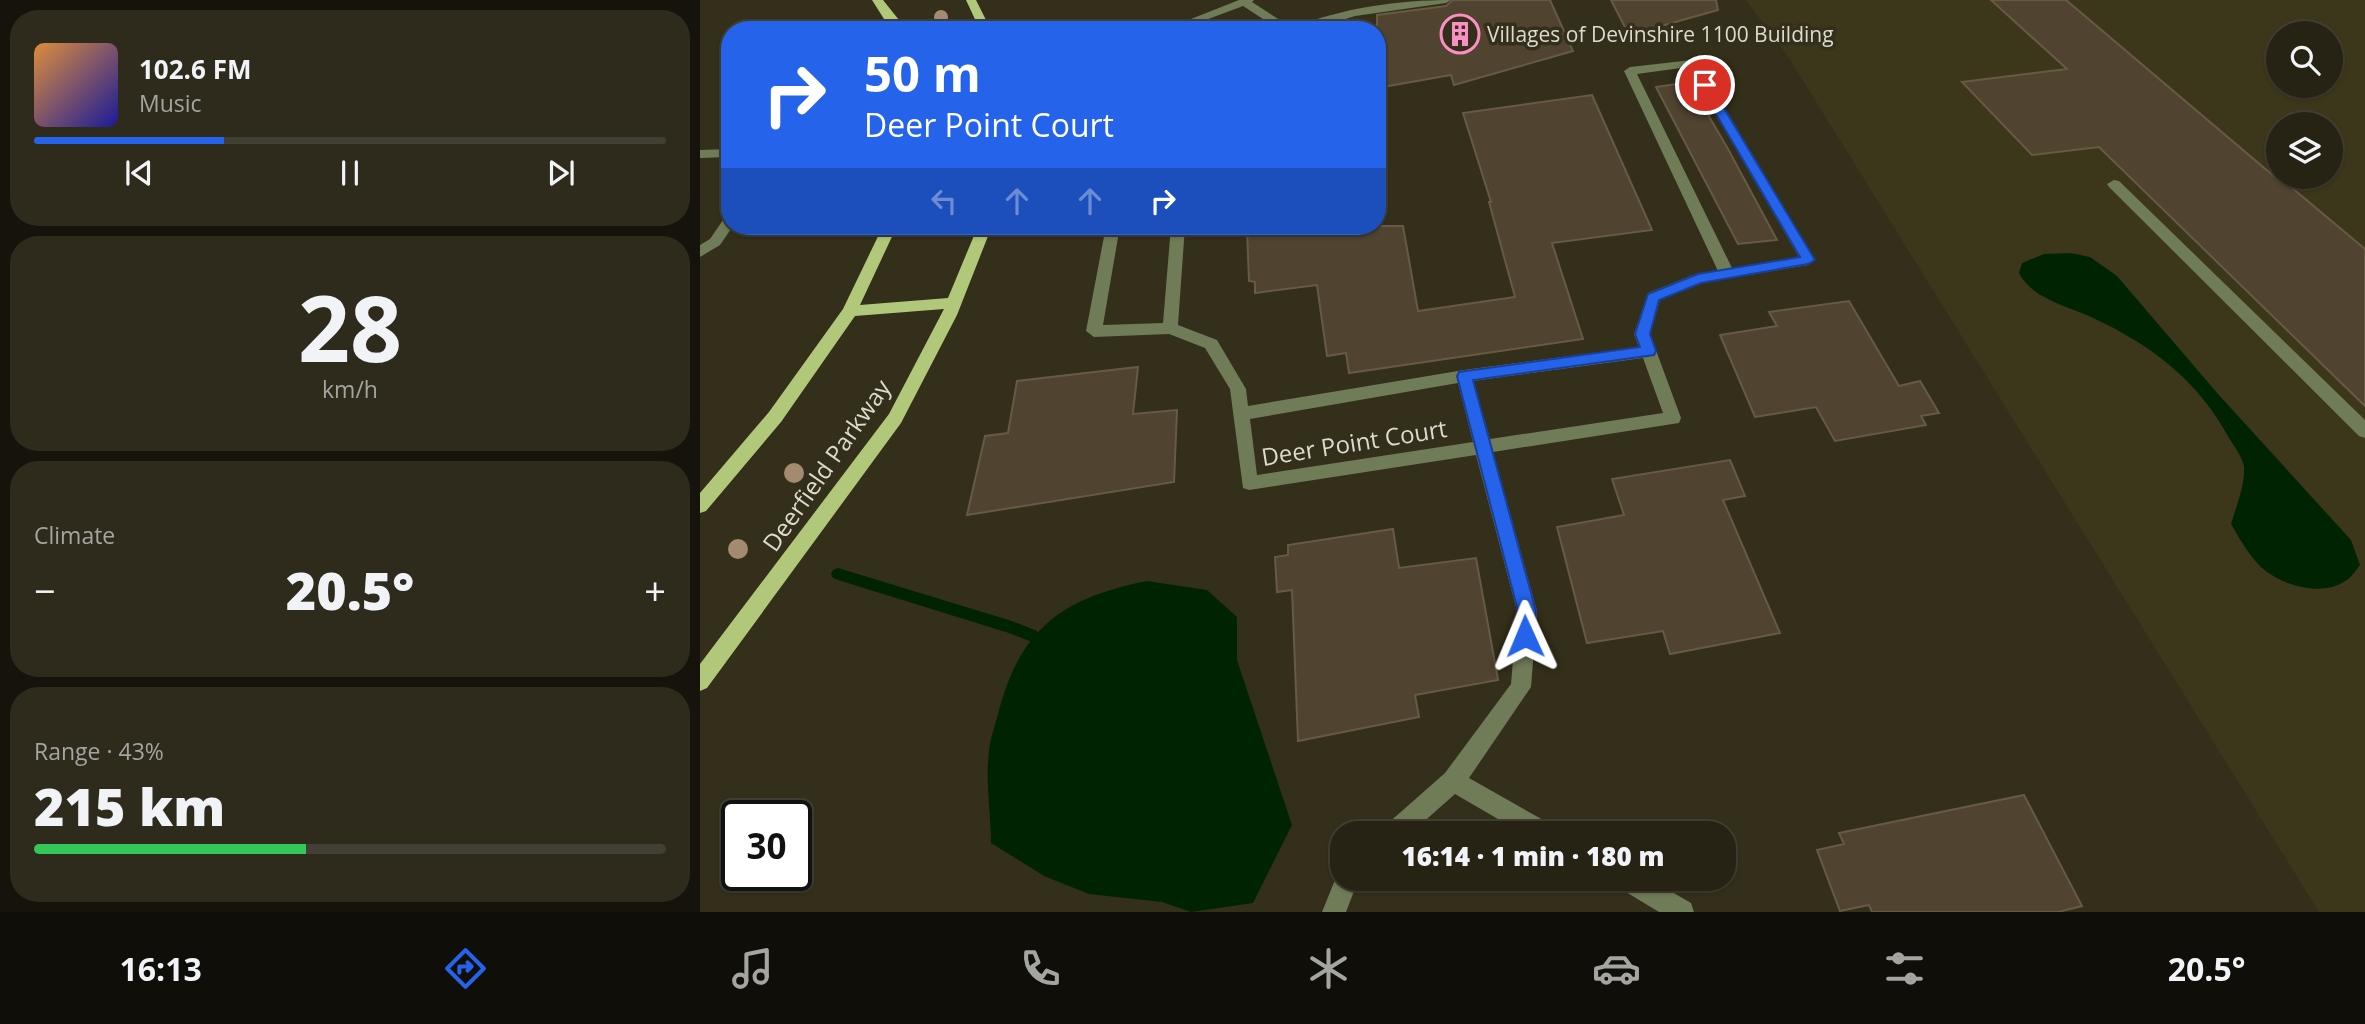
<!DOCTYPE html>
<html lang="en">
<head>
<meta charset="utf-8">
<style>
	body { margin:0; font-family:"Open Sans",sans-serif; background:#2e2b1d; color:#f1f3f6; height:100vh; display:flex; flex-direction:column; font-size:26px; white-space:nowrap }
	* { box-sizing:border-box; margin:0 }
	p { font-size:23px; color:#a4a4a0 }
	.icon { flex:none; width:38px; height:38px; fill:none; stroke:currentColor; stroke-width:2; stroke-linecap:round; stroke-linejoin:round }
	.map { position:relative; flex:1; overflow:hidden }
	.panel { display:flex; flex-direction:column; gap:10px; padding:10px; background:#15130b; width:700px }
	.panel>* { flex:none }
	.hud { position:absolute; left:21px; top:21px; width:665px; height:214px; border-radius:28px; box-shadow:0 2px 5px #0004,0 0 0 2px #424034; background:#2563eb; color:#fff; overflow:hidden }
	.buttons { position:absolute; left:1566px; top:21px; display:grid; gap:14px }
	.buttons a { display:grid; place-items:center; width:77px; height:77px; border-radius:50%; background:#262314; box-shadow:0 2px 5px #0004,0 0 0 2px #424034; font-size:35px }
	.speed { position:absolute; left:21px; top:800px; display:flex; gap:14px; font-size:35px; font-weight:700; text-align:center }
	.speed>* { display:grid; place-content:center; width:91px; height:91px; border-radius:50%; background:#262314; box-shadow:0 2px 5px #0004,0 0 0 2px #424034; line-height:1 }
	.speed .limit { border:4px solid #111; border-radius:10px; background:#fff; color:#111 }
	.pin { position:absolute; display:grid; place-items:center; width:60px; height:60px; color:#fff; margin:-30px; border:4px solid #fff; border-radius:50%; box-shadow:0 2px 7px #0007 }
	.me { position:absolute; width:77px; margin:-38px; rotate:359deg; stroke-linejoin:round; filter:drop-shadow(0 0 5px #0008) }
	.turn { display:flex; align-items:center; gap:24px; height:147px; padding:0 28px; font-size:32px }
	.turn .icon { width:91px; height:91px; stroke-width:2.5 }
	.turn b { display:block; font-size:49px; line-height:60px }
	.lanes { display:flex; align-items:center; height:66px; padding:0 28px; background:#0003; justify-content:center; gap:35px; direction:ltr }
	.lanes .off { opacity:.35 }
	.big { font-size:52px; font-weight:800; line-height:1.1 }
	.panel .tile { flex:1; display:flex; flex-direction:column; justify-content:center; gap:10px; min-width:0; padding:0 24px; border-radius:28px; background:#2e2b1d }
	.panel .dial { align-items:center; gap:0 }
	.dial b { font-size:91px; line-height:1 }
	.song { display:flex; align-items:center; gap:21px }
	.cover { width:84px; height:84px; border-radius:10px; background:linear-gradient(135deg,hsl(30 70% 55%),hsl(240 70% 35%)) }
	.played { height:7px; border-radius:4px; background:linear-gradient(90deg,#2563eb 30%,#424034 30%) }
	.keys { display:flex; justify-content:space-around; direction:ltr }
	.heat { display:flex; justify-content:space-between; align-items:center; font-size:38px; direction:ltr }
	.charge { height:10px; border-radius:5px; background:linear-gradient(90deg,#34c759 43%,#424034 0) }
	.trip { position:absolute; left:630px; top:821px; width:406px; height:70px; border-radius:28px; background:#262314; box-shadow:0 2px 5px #0004,0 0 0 2px #424034; font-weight:800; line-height:70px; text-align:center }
	.tab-bar { display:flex; height:112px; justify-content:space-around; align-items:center; background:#0f0e08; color:#a4a4a0 }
	.tab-bar .icon { width:49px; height:49px }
	.tab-bar .current { color:#2563eb }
	.tab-bar b { font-size:32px; color:#f1f3f6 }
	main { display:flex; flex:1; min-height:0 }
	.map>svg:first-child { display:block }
</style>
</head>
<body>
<main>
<section class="panel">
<div class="tile">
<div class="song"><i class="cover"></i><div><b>102.6 FM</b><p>Music</p></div></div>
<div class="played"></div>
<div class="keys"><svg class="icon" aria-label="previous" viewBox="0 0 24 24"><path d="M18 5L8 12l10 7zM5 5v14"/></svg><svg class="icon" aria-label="pause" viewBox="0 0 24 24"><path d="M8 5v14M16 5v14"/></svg><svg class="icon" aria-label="next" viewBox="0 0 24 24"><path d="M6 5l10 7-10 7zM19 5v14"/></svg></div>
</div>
<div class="tile dial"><b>28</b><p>km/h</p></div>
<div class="tile"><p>Climate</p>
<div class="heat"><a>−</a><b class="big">20.5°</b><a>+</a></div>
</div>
<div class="tile"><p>Range · 43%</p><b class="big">215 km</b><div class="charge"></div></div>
</section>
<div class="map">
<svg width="1665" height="912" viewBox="0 0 1665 912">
	<rect width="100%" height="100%" fill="#332f1a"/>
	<!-- built -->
	<path fill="#3c371a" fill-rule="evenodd" d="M1046 0H1665V912H1619L1087 55ZM1578 33H1631V86H1578ZM1578 124H1631V177H1578Z"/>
	<!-- water -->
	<path fill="#002402" d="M1371 253 1390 257 1417 276 1518 394 1651 540 1660 565C1656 570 1651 578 1645 581 1624 596 1588 587 1567 572 1552 561 1541 541 1531 524 1536 507 1545 486 1544 467 1543 458 1534 446 1529 438 1498 380 1450 344 1391 317 1367 306 1331 298 1319 273L1322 263 1344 254Z
		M447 581 507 590 537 617V660L592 825 553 903 491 912 462 902 389 894 344 876 291 843C291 813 285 780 289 751 290 739 295 726 298 714 320 628 362 598 447 581Z"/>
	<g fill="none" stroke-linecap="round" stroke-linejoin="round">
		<!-- stream -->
		<path fill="#002402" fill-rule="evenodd" d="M138 568 312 621 337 631 339 636 337 641 332 642 309 633 138 580 133 578 131 574 133 570Z"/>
	</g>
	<!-- building -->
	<path fill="#504330" stroke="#675a45" stroke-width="2" d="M753 0H850L873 51 754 85 751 75 677 88V15L746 6Z
		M911 0H1016L1018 10 929 35Z
		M1291 0H1366L1582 183 1585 182 1665 249V406L1399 147 1332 155 1262 82 1367 69Z
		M989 82 1028 149 1077 240 1038 244 956 87Z
		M892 95 952 230 852 243 883 339 649 373 646 353 627 356 617 285 555 293V282L549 281 547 230 580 226H703L718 311 815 297 789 202H791L763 113Z
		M1149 301 1199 386 1220 381 1239 413 1221 416 1226 425 1135 441 1116 407 1055 417 1020 335 1077 326 1069 312Z
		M438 367 433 414 477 410 474 482 267 515 285 436 308 433 317 381Z
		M1030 460 1045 496 1023 500 1080 633 970 654 963 631 887 643 857 527 924 515 912 479Z
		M693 529 699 568 776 558 798 680 715 695 719 717 598 741 592 590 577 592 575 557 588 555V545Z
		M1324 795 1382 906 1358 912H1172L1169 905 1140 911 1117 850 1144 844 1139 833Z"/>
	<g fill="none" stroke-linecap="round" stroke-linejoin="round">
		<!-- minor -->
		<path fill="#707b57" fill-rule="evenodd" d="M539 0H554L552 2 592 28C641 8 699 0 751 0L746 3 655 16 610 30H580L543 6 479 30H463Z
			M992 60 998 63 1115 260 1108 265 1001 283 960 300 950 334 981 418 979 423 793 452 837 611 831 687 769 778 852 825 856 833H822L755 794 711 833H682L686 825 745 773 811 684 817 611 776 455 549 490 543 488 530 389 505 348 469 334 394 337 386 331 406 226H420L403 325 463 323 471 226H485L478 325 517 340 546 389 548 406 764 370 939 347 934 334 948 293 993 275 1018 271 924 71 930 67ZM988 67 1099 257 1032 268 937 74ZM943 358 963 413 790 439 773 381ZM758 383 773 442 557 475 550 419Z
			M30 149V157L0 158V150Z
			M1414 180 1419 181 1665 420V438L1659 436 1409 187 1407 184Z
			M30 216V226H33L20 245 0 257V245L10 239 25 217Z
			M642 868V878H659L646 912H622L639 870Z
			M912 878H948L991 903 994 912H959L916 886Z"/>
		<!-- major -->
		<path fill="#b1c87b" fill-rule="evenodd" d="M172 0H183L199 20 202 30H191Z
			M266 0H276L291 30H280Z
			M183 226H197L160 305 248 298 278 226H292L257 315 201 423 7 688 0 691V664L189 414 244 309 155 316 81 422 6 511 0 513V493L69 412 143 309Z"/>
	</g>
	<!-- trees -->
	<g fill="#a38a70">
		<circle cx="241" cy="17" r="7"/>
		<circle cx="94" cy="473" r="10"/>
		<circle cx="38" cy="549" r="10"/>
	</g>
	<!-- route -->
	<path fill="#2563eb" stroke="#184099" stroke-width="2" d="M1001 83 1010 85 1115 260 1108 264 1001 283 959 300 950 334 956 351 954 355 773 380 836 611 832 642 825 644 819 642 816 636 818 611 757 376 759 372 940 347 935 334 948 294 998 274 1100 257 999 85Z"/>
	<!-- icons -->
	<defs>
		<symbol id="building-ring" viewBox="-11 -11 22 22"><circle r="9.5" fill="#332f1a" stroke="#fb8fc4" stroke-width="1.5"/><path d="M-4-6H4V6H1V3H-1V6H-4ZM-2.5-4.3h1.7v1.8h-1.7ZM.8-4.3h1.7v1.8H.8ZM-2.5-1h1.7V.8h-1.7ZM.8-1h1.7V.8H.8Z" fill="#fb8fc4"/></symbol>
	</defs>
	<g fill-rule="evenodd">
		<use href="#building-ring" x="738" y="12" width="44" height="44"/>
	</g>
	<g text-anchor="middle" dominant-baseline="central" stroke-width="7" stroke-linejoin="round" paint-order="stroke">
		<!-- far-poi labels -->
		<g font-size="21" fill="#dddbce" stroke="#332f1a" text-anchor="start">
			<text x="787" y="34">Villages of Devinshire 1100 Building</text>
		</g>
		<!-- street labels -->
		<g font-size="24" fill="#dddbce" stroke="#332f1a">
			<text transform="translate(654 442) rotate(-9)">Deer Point Court</text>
			<text transform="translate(126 465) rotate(-55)">Deerfield Parkway</text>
		</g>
	</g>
</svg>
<div class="buttons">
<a><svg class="icon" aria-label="search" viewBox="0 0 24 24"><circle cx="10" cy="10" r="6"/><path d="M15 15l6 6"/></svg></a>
<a><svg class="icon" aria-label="layers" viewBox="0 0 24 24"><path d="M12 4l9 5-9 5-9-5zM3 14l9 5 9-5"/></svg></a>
</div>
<div class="speed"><div class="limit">30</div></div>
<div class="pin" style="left:1005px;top:85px;background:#d93025"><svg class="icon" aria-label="arrive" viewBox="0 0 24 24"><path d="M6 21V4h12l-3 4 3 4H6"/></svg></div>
<svg class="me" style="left:825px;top:636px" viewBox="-20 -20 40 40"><path d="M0-17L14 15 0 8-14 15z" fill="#2563eb" stroke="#fff" stroke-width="4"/></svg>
<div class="trip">16:14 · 1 min · 180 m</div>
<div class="hud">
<div class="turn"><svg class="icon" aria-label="right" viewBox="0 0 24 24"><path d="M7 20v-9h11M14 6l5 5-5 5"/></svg><div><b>50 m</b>Deer Point Court</div></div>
<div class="lanes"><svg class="icon off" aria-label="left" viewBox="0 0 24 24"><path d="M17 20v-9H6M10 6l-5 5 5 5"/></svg><svg class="icon off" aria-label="ahead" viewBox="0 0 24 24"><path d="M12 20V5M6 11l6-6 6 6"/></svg><svg class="icon off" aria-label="ahead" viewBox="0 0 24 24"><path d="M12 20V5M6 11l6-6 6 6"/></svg><svg class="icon" aria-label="right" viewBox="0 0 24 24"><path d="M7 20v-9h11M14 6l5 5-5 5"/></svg></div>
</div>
</div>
</main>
<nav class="tab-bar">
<b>16:13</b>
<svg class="icon current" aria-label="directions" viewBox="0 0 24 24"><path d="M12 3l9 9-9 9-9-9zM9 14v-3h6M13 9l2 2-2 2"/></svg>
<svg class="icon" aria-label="music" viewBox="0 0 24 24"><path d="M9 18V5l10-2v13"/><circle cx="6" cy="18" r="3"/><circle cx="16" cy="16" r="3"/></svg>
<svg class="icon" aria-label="phone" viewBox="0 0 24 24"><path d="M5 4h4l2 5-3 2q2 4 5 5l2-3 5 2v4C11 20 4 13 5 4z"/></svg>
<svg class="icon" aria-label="climate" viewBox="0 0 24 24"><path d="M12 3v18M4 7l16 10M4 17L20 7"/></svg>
<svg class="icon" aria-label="car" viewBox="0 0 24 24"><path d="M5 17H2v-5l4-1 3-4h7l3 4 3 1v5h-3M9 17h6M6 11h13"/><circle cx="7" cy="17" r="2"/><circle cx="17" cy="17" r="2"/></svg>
<svg class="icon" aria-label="filters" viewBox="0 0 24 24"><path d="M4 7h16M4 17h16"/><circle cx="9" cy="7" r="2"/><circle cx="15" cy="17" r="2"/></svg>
<b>20.5°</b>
</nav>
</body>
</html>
